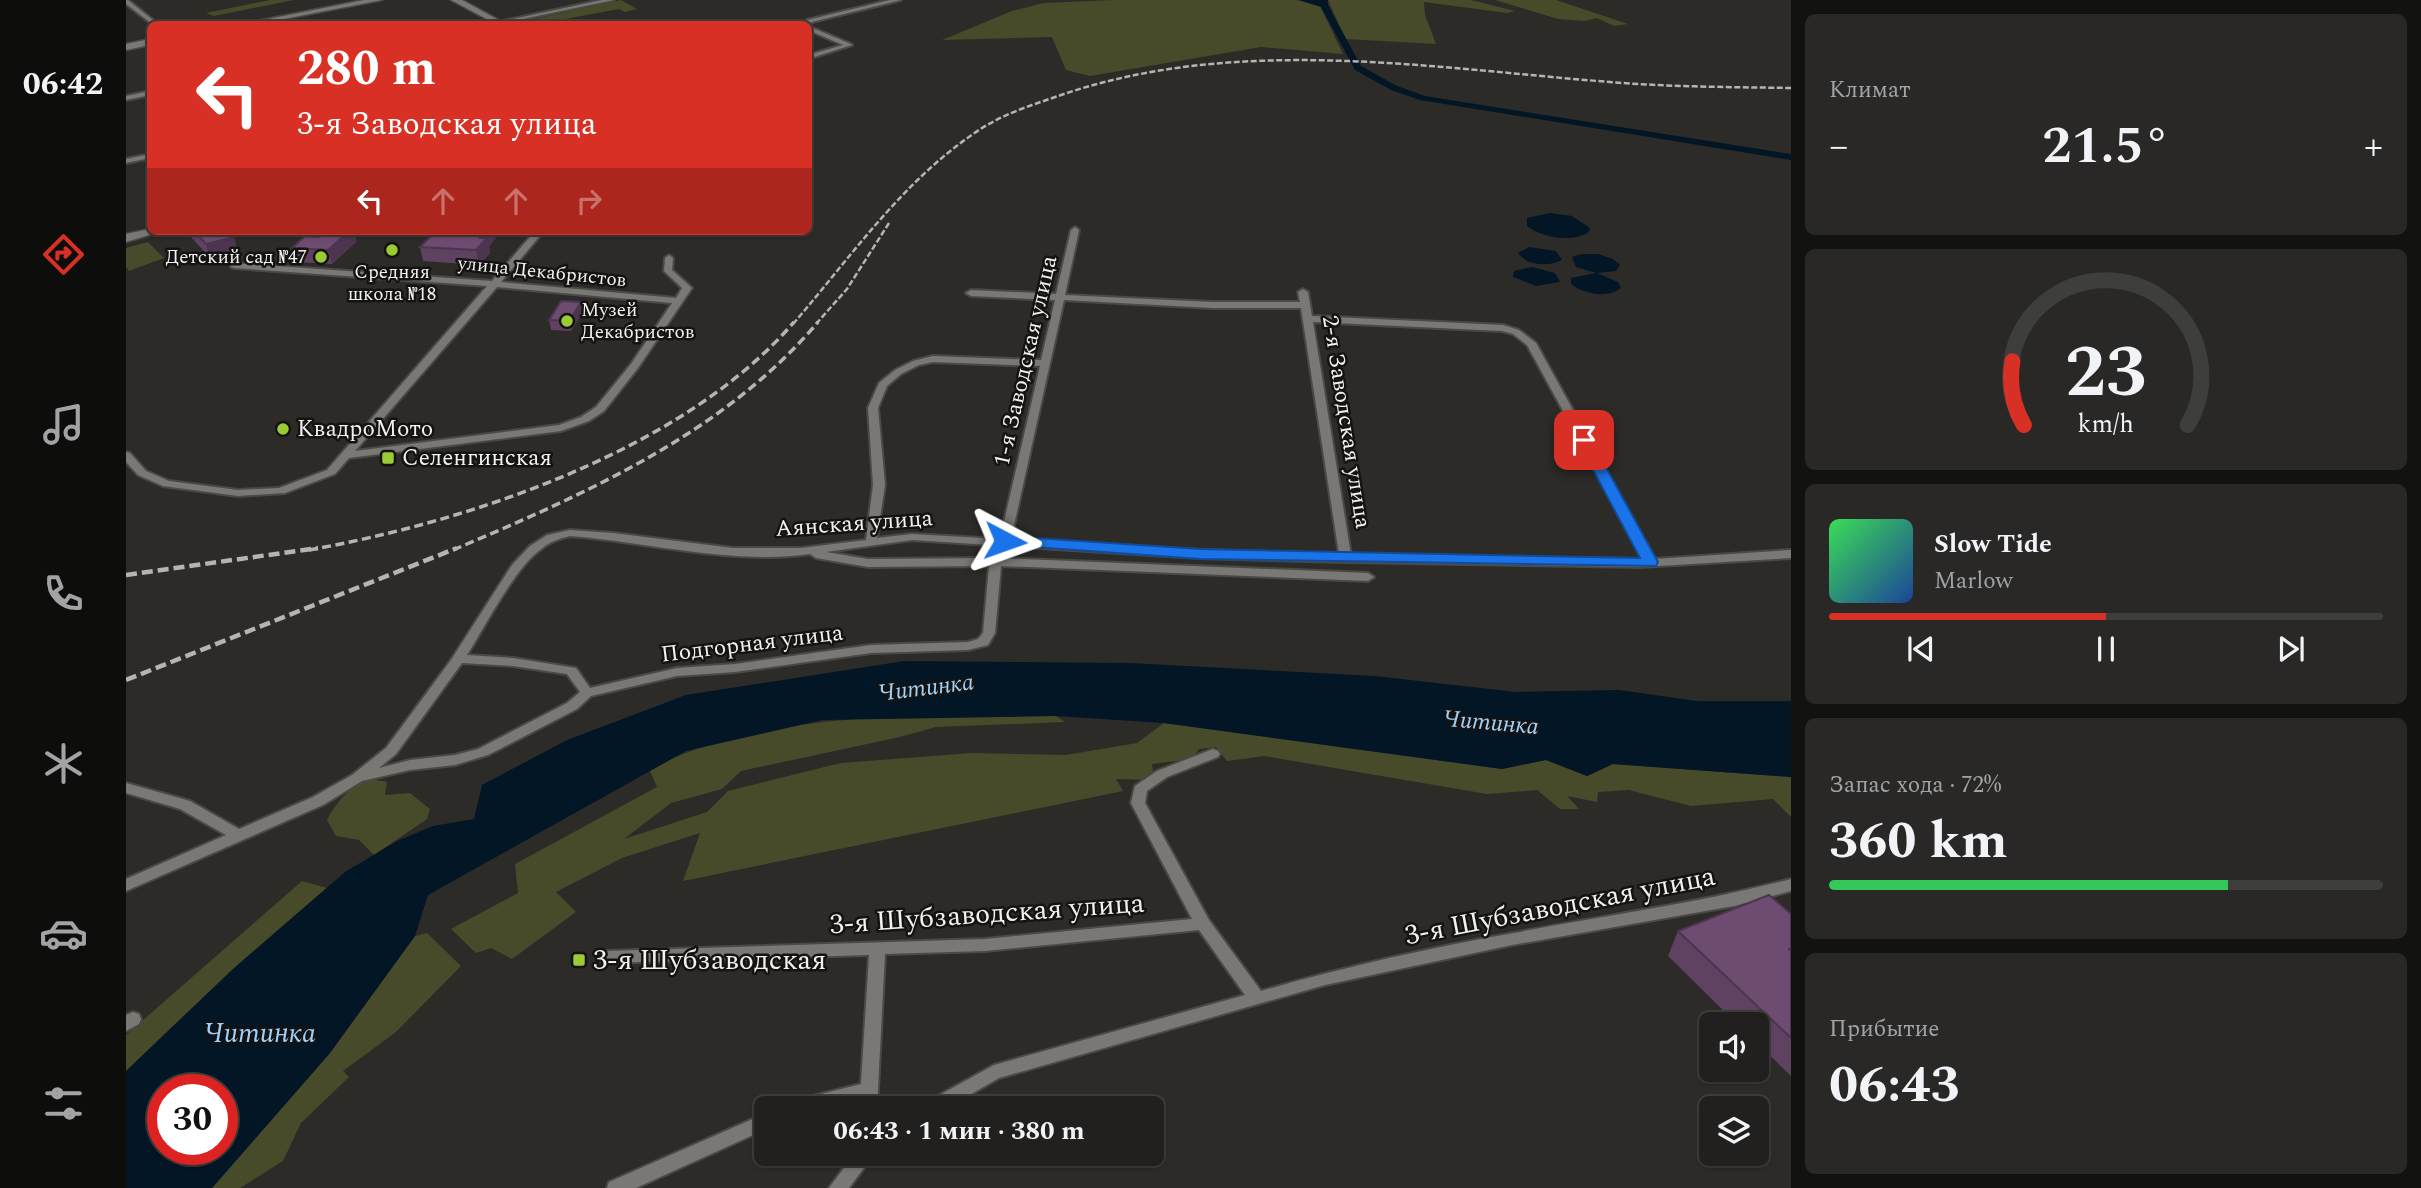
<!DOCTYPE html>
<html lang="ru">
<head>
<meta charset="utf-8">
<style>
	body { margin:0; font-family:Spectral,serif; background:#292827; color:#f1f3f6; height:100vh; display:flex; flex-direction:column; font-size:26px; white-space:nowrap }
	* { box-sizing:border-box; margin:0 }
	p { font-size:23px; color:#a2a3a4 }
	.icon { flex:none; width:38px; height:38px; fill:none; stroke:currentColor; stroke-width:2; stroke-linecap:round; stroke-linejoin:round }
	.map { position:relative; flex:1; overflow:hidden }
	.panel { display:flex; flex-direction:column; gap:14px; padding:14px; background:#121210; width:630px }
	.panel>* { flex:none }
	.guide { position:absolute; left:21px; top:21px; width:665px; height:214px; border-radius:10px; box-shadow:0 2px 5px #0004,0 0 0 2px #3e3e3c; background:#d93025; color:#fff; overflow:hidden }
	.controls { position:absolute; left:1573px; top:1012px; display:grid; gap:14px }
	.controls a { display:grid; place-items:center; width:70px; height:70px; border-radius:10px; background:#21201e; box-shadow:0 2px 5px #0004,0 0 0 2px #3e3e3c; font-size:35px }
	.speed { position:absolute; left:21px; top:1074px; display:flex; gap:14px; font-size:35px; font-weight:700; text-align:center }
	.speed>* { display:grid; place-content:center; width:91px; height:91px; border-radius:50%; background:#21201e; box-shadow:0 2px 5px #0004,0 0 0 2px #3e3e3c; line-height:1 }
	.speed .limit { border:10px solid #d22; background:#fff; color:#111 }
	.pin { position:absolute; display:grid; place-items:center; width:60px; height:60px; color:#fff; margin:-30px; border-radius:14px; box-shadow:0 4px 10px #0006 }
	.me { position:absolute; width:77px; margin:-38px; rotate:94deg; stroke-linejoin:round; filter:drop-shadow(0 0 5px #0008) }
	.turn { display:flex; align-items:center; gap:24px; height:147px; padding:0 35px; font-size:32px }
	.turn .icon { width:91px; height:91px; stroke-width:2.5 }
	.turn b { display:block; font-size:49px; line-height:60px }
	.lanes { display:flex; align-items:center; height:66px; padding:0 35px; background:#0003; justify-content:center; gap:35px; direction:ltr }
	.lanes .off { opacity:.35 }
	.big { font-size:52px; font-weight:700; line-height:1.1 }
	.panel .tile { flex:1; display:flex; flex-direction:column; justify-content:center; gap:10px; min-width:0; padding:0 24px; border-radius:10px; background:#292827 }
	.panel .dial { align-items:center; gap:0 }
	.dial svg { height:182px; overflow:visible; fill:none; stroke:#3e3e3c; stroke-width:7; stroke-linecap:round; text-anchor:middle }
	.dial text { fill:#f1f3f6; stroke:none }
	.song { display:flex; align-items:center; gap:21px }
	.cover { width:84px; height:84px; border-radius:10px; background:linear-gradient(135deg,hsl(130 70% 55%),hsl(220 70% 35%)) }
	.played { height:7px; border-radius:4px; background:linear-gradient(90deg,#d93025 50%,#3e3e3c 50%) }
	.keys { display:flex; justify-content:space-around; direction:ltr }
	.heat { display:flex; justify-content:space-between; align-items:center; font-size:38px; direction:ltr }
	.charge { height:10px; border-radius:5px; background:linear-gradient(90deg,#34c759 72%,#3e3e3c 0) }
	.trip { position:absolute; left:628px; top:1096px; width:410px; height:70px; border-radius:10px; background:#21201e; box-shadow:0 2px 5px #0004,0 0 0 2px #3e3e3c; font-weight:700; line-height:70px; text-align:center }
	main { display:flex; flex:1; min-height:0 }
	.tab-bar { display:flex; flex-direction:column; width:126px; justify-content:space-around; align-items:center; background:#0d0d0c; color:#a2a3a4 }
	.tab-bar .icon { width:49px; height:49px }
	.tab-bar .current { color:#d93025 }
	.tab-bar b { font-size:32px; color:#f1f3f6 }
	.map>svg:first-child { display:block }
</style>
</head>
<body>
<main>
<nav class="tab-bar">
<b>06:42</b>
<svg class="icon current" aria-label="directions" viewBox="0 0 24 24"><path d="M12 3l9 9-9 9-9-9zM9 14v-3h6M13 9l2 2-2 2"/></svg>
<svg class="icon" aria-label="music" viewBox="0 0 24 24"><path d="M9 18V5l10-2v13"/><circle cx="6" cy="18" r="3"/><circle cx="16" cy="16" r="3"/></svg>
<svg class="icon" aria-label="phone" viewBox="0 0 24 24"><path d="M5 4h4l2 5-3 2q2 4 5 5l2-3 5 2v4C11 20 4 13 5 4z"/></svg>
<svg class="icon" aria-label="climate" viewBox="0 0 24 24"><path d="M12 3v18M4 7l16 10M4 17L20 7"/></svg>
<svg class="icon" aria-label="car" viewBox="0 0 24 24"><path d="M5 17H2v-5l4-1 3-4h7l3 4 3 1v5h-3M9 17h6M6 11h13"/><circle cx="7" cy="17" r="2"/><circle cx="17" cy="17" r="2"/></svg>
<svg class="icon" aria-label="filters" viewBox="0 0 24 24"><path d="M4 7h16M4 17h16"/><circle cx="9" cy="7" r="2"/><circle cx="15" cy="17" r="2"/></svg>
</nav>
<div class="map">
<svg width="1665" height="1188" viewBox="0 0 1665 1188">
	<rect width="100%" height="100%" fill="#2c2b28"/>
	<!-- green -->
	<path fill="#474b2a" d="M144 0H168L88 16 80 13Z
		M495 0 511 9 499 12 493 9 412 24H386Z
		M988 0H1171L1194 6 1217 54 1135 47 964 76 940 70 926 37 816 40 886 11 918 3Z
		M1202 0H1345L1389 11 1381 13 1298 2 1299 15 1310 44 1219 39Z
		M1369 0H1430L1502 24 1488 26 1471 18 1459 21 1432 19Z
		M22 242 38 258 3 271 0 267V248Z
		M778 716H930L939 722 810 727 774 737 615 771 596 789 545 803 498 839 581 812 602 791 715 763 846 753 940 755 1011 743 1038 723 1376 769 1420 760 1461 776 1487 764 1665 777V817L1647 799 1565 806 1503 790 1472 792 1471 802 1441 796 1453 809H1434L1411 790 1361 794 1138 756 1101 761 1090 747 1073 749 1066 759 1026 764 1028 780 990 779 997 791 557 881 574 833 496 858 430 892 450 912 386 959 365 948 350 953 325 929 392 893 389 864 531 787 523 769C601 730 692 720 778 716Z
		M245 779 261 782 259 795 284 793 304 809 301 819 248 855 233 840 210 836 201 820C212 800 223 787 245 779Z
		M176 881 201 888 107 969 0 1071V1035Z
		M301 933 335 966 270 1032 217 1071 223 1077 175 1123 157 1161 114 1188H86L204 1053 289 936Z"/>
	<!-- water -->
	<path fill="#021626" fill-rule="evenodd" d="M1424 213 1446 216 1464 228 1463 232C1447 243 1416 238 1401 226V218Z
		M1403 247 1430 251 1436 260C1423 267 1401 266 1392 253Z
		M1472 254 1487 259 1494 265 1490 271 1471 273 1492 282 1495 288C1481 299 1458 294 1445 284V278L1470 273 1450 267 1446 257 1456 254Z
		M1406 267 1429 273 1434 282 1410 286 1387 277 1388 271Z
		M778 661 1004 663 1249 676 1390 692 1493 690 1571 701H1665V777L1487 764 1461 776 1420 760 1376 769 1038 723 930 716 696 720 560 751 302 895 289 936 204 1053 86 1188H0V1071L107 969 219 872 271 841 307 826 348 819 356 785 441 740 560 695ZM37 1090H96V1150H37Z"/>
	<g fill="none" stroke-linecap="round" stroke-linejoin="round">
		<!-- canal -->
		<path fill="#021626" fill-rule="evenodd" d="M1173 0H1202V5L1235 66 1271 86 1299 96 1665 154V160L1294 100 1265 90 1229 70 1195 7Z"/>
		<defs>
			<path id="minor" d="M0 0H2L32 24H26L0 4Z
				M476 0H488L373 24H363Z
				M764 0H775L686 22 684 25 679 24 681 20Z
				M682 26 725 44 726 45 682 59V55L717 45 682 30Z
				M24 91V95L0 100V96Z
				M24 154V158L0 163V159Z
				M949 227 953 230 939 295 1086 302H1174L1172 292 1177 289 1182 292 1186 316 1377 325 1393 330 1410 343 1529 559 1665 550V558L1515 567 1220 562 1074 558 786 540 700 552 742 559 869 558 1242 573 1248 577 1242 581 875 566 869 633 862 645 842 650 745 653 609 672 551 676 465 696 451 709 362 755 329 765 284 770 236 781 197 805 0 891V879L100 835 54 809 0 793V783L64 801 113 829 187 797 226 775 260 748 325 660 386 565 404 546 421 535 444 530 487 533 607 548H675L740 540 747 485 742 408 753 383 769 370 787 361 807 356 915 360 929 300 845 296 840 293 845 290 930 294 945 230ZM938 300 1086 308H1175L1213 554 1074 550 885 539ZM1187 322 1376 331 1387 334 1401 345 1518 559 1225 555ZM807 362 914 366 874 539 786 534 751 538 759 485 752 408 761 386 775 374 793 365ZM444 536C521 542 608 565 684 554L690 558 742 567 863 566 857 633 852 639 842 642 745 645 609 664 551 668 464 688 450 668 387 658 341 655C359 627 388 569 414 550 423 542 432 539 444 536ZM336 663 387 666 441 674 454 692 441 703 352 749 329 755 284 760 253 768 270 754Z
				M409 231H418L375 282 550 298 556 288 538 271 539 258 543 255 547 258 546 270 566 288 512 368 478 411 463 421 435 431 223 458 209 474 159 493 112 496 37 486 12 475 0 462V452L4 453 20 471 43 481 112 490 153 488 201 470 361 286 108 268 105 267V263L366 281ZM371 287 546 303 505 364 470 407 455 417 433 425 229 451Z
				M1087 749 1092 751 1094 754 1092 757 1041 777 1021 791 1019 803 1083 920 1135 991C1218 967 1303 948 1388 933 1481 915 1574 903 1665 879V891L1608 906 1386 945 1199 985 873 1078 821 1108H796L799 1103 868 1065 1119 995 1073 930 859 951 759 954 751 1108H733L734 1099 701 1108H662L665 1103 671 1100 735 1084 743 955 481 963 475 961 473 957 475 953 481 951 859 939 1066 919 1005 803 1009 786 1031 771Z
				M7 1012 13 1014 15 1019 13 1024 0 1031V1015Z
				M640 1113V1129L510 1188H481L483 1182Z
				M729 1153H749L723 1188H703Z"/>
			<path id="secondary" d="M238 0H256L132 24H116Z
				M325 0H336L380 24H370Z
				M24 39V45L0 50V44Z
				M24 229V231H36L0 242V234Z"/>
		</defs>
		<!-- minor casing -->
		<use href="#minor" stroke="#494946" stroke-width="4"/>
		<!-- secondary casing -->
		<use href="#secondary" stroke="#494946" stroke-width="3"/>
		<!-- minor -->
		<use href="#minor" fill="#797874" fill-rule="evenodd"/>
		<!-- secondary -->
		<use href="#secondary" fill="#797874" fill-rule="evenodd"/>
		<!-- rail-far2 -->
		<path stroke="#b4b4b2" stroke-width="2.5" stroke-dasharray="6 2.5" stroke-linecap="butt" d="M667 324C725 257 777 180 853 130 879 113 909 104 938 94 1114 35 1304 68 1484 82 1544 87 1605 87 1665 88
			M690 324 721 289 763 223"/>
		<!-- rail-far1 -->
		<path stroke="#b4b4b2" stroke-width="3.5" stroke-dasharray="9 4.5" stroke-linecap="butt" d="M183 550C345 521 558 450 668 322
			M327 550C459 494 597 434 692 322"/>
		<!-- rail -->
		<path stroke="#b4b4b2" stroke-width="4.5" stroke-dasharray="11 5" stroke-linecap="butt" d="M0 575 192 548
			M0 680 331 548"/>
	</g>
	<!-- wall -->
	<path fill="#5f4161" d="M63 231H102L112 251 84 258 64 236Z
		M370 238 363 246 364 253 353 265 297 261 294 247Z
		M231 241 206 264 169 262 166 248Z
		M457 312 445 331 425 330 423 320Z
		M1665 914V1076L1631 1043V1024H1611L1542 956 1552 931Z"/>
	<!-- shaded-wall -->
	<path fill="#4d354f" d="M223 231H228L231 241 206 264 202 250Z
		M360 231H368L370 238 363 246 364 253 353 265 350 250 354 238Z
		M108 237 112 251 84 258 80 244Z
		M455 302 457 312 445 331 443 321Z"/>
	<!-- building -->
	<path fill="#6e4c71" stroke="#4d354f" stroke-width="2" d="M68 231H102L108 237 80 244Z
		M200 231H223L202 250 166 248 179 236 193 237Z
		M319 231H360L354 238H361L350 250 294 247 306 235 314 236Z
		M435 301 455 302 443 321 423 320Z
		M1643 895 1665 914V948L1663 949 1665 951V1038L1552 931Z"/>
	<!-- route -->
	<path fill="#1a73e8" stroke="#114b97" stroke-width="2" d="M1458 436 1465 440 1532 562 1530 566 1074 559 879 545 871 541 879 536 1074 549 1514 558 1451 440Z"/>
	<!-- markers -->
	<g fill="#9acb34" stroke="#141312" stroke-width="2.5">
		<circle cx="266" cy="250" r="7"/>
		<circle cx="195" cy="257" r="7"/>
		<circle cx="441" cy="321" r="7"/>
		<circle cx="157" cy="429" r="7"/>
		<rect x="255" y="451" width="14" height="14" rx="3.5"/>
		<rect x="446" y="953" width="14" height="14" rx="3.5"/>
	</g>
	<g text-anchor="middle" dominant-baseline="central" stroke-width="5" stroke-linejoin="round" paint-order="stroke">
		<!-- far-poi labels -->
		<g font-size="19" fill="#f1f1ef" stroke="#141312" text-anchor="end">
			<text x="181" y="257">Детский сад №47</text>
			<text x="266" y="272" text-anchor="middle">Средняя<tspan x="266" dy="22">школа №18</tspan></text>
			<text x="455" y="310" text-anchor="start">Музей<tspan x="455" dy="22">Декабристов</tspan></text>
		</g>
		<!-- far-street labels -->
		<g font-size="19" fill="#f1f1ef" stroke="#141312">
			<text transform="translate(416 272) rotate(6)">улица Декабристов</text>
		</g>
		<!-- street labels -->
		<g font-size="23" fill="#f1f1ef" stroke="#141312">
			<text transform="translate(900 361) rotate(-77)">1-я Заводская улица</text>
			<text transform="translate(1220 422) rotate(81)">2-я Заводская улица</text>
			<text transform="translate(728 524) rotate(-4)">Аянская улица</text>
			<text transform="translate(626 644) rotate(-7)">Подгорная улица</text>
		</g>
		<!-- poi labels -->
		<g font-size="23" fill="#f1f1ef" stroke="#141312" text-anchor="start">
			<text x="171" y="429">КвадроМото</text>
			<text x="276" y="458">Селенгинская</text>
		</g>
		<!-- water labels -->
		<g font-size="24" font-style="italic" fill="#9dd2fe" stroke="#141312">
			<text transform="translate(800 688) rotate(-7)">Читинка</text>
			<text transform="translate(1365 723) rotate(5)">Читинка</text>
		</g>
		<!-- near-street labels -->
		<g font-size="28" fill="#f1f1ef" stroke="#141312">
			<text transform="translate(1434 906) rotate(-11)">3-я Шубзаводская улица</text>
			<text transform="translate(861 914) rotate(-4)">3-я Шубзаводская улица</text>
		</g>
		<!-- near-poi labels -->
		<g font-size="28" fill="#f1f1ef" stroke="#141312" text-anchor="start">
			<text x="467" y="960">3-я Шубзаводская</text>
		</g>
		<!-- near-water labels -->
		<g font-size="28" font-style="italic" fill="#9dd2fe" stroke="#141312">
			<text x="134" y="1033">Читинка</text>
		</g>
	</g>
</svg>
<div class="controls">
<a><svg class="icon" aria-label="sound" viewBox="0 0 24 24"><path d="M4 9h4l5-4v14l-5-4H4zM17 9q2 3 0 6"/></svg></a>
<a><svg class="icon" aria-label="layers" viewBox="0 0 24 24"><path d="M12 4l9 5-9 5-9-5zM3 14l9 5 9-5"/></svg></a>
</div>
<div class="speed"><div class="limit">30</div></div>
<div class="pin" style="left:1458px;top:440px;background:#d93025"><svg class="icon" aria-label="arrive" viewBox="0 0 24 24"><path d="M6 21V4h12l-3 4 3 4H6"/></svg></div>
<svg class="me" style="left:879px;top:541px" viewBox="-20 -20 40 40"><path d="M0-17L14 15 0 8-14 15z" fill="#1a73e8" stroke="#fff" stroke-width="4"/></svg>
<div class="trip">06:43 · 1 мин · 380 m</div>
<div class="guide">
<div class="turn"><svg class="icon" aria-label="left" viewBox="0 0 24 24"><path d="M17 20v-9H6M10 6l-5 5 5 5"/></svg><div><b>280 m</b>3-я Заводская улица</div></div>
<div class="lanes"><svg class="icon" aria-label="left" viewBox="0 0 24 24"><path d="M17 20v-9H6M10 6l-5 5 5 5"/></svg><svg class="icon off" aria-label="ahead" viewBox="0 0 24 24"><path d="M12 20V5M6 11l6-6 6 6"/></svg><svg class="icon off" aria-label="ahead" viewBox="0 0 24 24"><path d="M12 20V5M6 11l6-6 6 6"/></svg><svg class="icon off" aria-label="right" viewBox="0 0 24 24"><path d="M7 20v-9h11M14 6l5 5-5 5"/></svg></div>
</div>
</div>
<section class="panel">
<div class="tile"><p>Климат</p>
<div class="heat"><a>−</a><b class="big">21.5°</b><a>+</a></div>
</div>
<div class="tile dial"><svg viewBox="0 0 100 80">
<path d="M14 69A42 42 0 1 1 86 69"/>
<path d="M14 69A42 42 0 0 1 9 41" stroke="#d93025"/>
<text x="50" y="56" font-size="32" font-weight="700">23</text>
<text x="50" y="72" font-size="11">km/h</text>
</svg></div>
<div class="tile">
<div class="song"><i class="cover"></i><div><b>Slow Tide</b><p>Marlow</p></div></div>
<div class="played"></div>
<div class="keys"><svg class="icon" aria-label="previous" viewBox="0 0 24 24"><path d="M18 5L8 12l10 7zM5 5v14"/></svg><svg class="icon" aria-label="pause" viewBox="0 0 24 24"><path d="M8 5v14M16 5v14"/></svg><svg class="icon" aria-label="next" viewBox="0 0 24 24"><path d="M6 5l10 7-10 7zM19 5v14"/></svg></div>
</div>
<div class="tile"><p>Запас хода · 72%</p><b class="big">360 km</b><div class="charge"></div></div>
<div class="tile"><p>Прибытие</p><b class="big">06:43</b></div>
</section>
</main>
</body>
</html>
